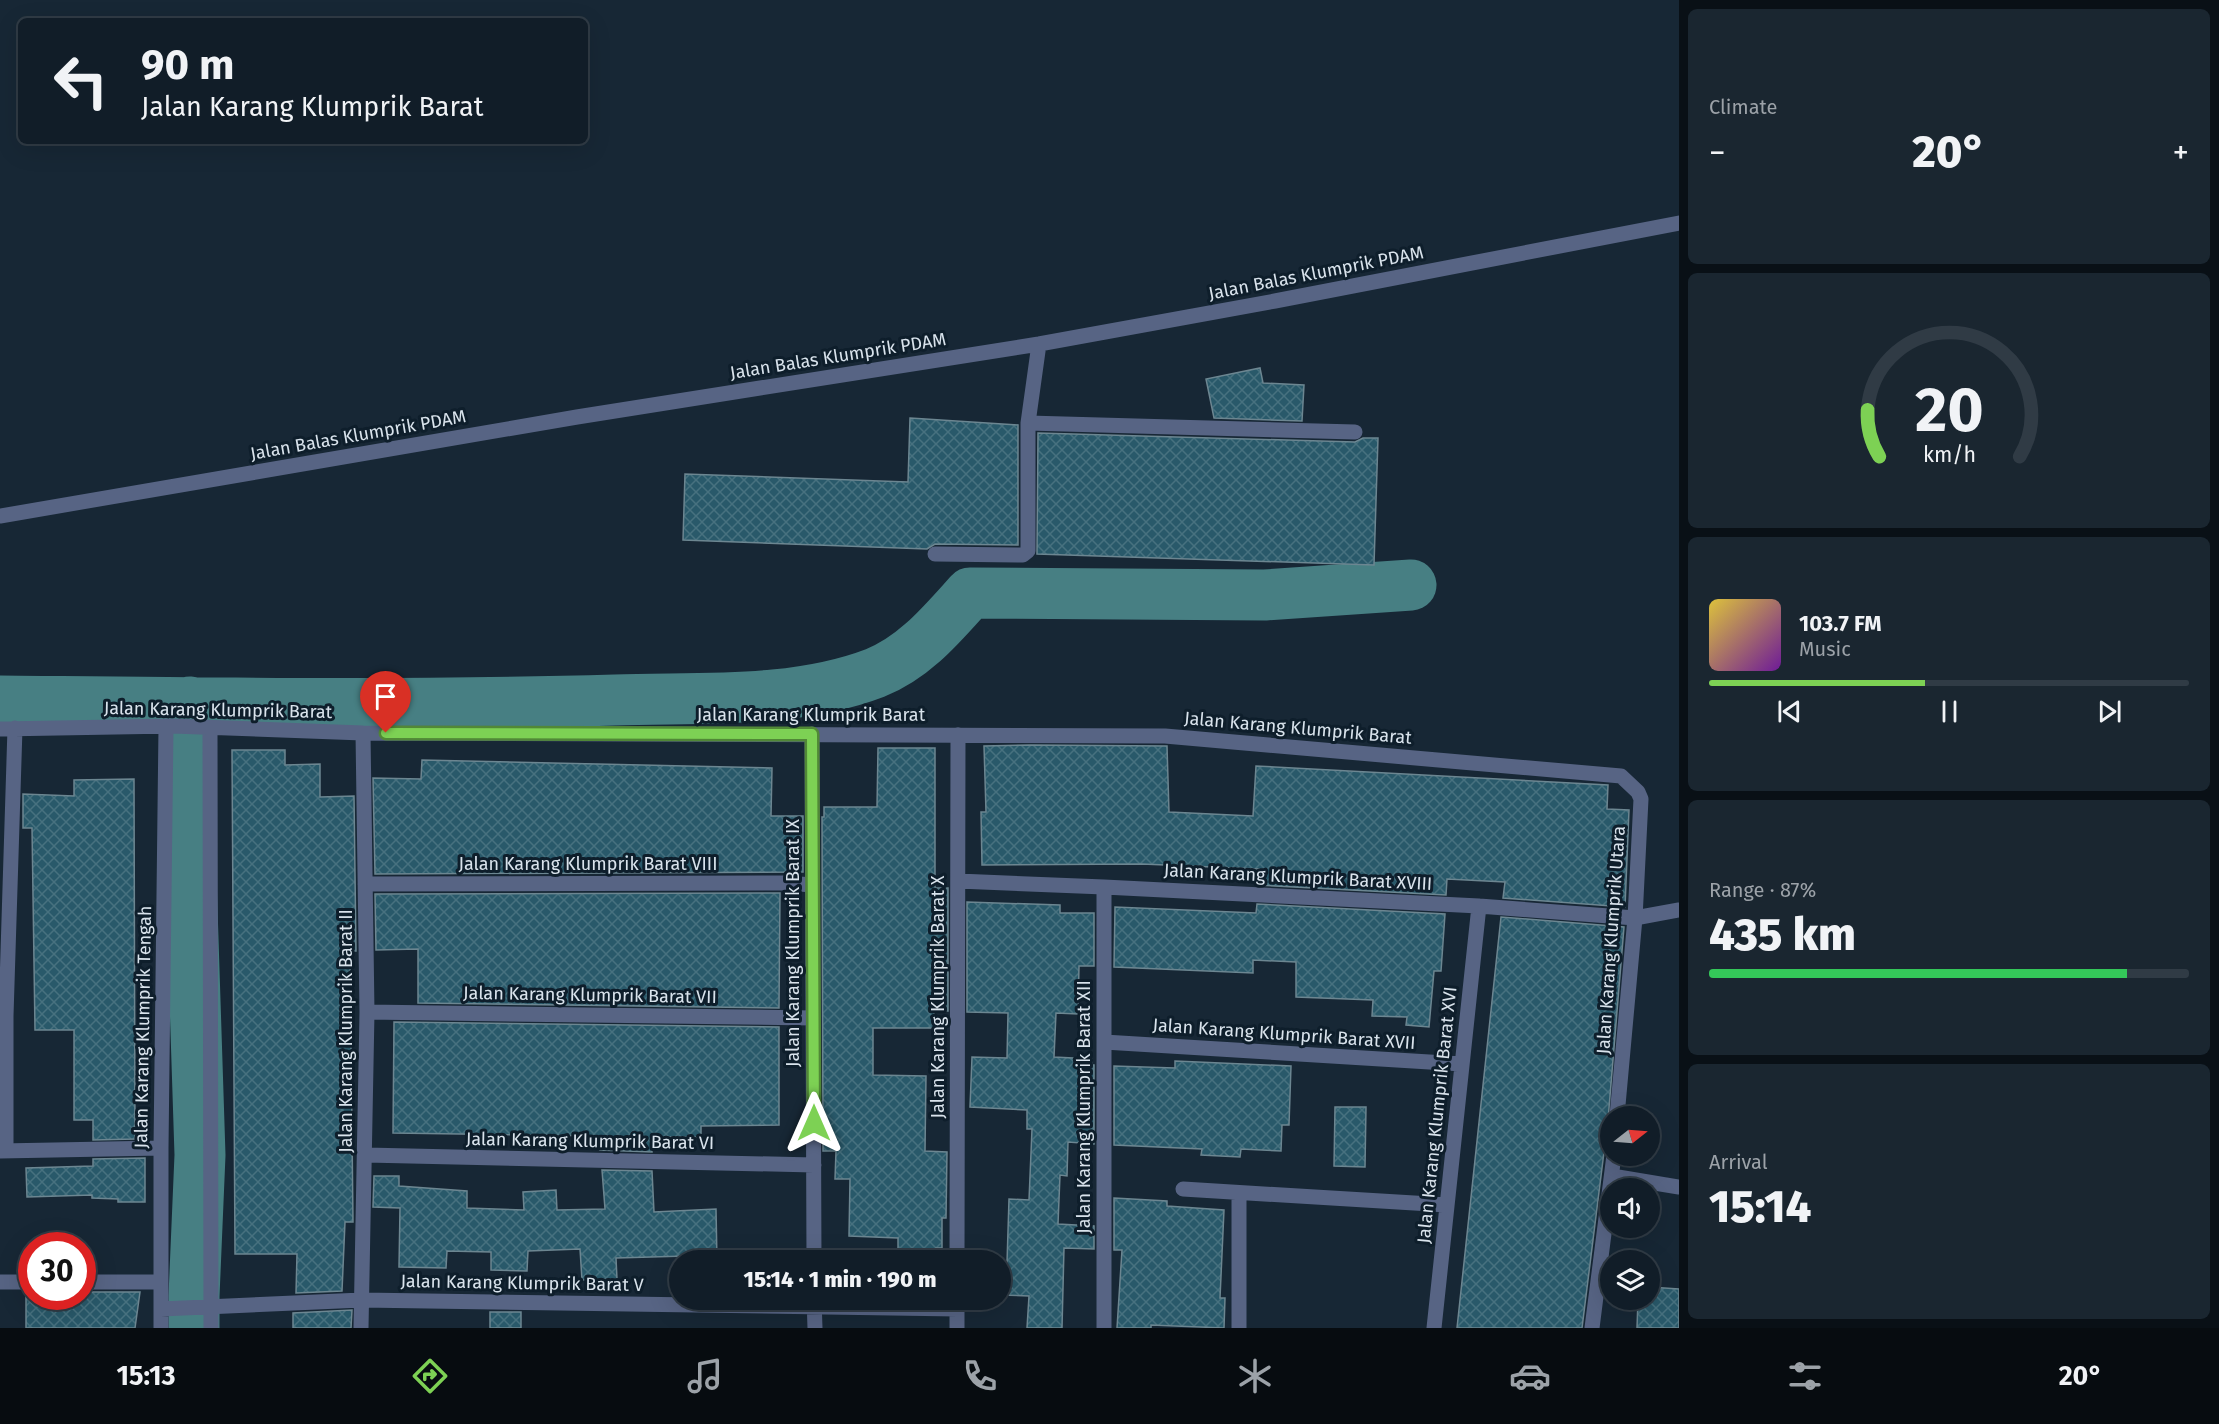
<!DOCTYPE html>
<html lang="en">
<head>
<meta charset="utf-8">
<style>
	body { margin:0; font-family:"Fira Sans",sans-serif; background:#1a2630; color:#f1f3f6; height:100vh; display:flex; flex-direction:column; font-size:22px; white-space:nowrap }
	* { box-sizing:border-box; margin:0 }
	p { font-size:20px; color:#9ca2a8 }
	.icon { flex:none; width:33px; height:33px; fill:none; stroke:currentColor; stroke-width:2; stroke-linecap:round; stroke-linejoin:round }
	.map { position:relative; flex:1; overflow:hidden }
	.sheet { display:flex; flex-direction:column; gap:9px; padding:9px; background:#091016; width:540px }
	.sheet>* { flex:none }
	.banner { position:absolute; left:18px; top:18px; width:570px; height:126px; border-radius:9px; box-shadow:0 6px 24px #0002,0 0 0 2px #303b45; background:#111d28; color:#f1f3f6; overflow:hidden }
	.needle { width:39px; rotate:73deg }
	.fabs { position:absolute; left:1600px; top:1106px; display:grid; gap:12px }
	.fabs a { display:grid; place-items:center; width:60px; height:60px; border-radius:50%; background:#111d28; box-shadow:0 6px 24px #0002,0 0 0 2px #303b45; font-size:30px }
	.speed { position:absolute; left:18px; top:1232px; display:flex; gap:12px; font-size:30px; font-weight:700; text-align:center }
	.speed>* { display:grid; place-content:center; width:78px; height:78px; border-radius:50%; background:#111d28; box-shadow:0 6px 24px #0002,0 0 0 2px #303b45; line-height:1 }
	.speed .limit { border:9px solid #d22; background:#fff; color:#111 }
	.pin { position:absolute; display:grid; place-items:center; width:51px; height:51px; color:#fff; margin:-62px -26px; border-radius:50% 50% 50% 0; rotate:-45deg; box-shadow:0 0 6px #0007 }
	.pin .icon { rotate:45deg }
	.me { position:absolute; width:66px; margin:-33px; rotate:0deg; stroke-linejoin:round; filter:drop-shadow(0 0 4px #0008) }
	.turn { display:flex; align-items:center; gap:21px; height:126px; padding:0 24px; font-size:27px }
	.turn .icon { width:78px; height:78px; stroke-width:2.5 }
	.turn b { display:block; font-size:42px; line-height:51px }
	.big { font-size:45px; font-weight:800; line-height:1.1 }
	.sheet .card { flex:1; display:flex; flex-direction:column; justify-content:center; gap:9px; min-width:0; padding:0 21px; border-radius:9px; background:#1a2630 }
	.sheet .dial { align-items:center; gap:0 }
	.dial svg { height:156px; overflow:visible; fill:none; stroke:#303b45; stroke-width:7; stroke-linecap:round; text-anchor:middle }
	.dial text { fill:#f1f3f6; stroke:none }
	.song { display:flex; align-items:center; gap:18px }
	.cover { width:72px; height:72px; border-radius:9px; background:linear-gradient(135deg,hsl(50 70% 55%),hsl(280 70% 35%)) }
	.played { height:6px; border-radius:3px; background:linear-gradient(90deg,#7dd154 45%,#303b45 45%) }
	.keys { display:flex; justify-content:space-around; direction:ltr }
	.heat { display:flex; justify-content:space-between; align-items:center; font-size:33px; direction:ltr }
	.charge { height:9px; border-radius:4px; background:linear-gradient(90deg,#34c759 87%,#303b45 0) }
	.trip { position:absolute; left:669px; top:1250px; width:342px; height:60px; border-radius:30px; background:#111d28; box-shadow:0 6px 24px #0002,0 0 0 2px #303b45; font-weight:800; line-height:60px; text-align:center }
	.tab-bar { display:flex; height:96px; justify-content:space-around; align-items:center; background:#070c10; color:#9ca2a8 }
	.tab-bar .icon { width:42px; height:42px }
	.tab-bar .on { color:#7dd154 }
	.tab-bar b { font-size:27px; color:#f1f3f6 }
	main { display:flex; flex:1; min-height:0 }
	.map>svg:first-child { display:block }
</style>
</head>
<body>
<main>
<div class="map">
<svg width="1679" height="1328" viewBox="0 0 1679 1328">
	<defs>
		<pattern id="building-cross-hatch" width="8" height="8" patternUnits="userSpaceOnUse" patternTransform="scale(1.5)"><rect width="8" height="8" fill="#29596a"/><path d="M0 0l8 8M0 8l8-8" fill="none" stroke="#47717f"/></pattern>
	</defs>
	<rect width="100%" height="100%" fill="#172735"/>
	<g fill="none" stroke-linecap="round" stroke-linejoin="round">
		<!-- river -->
		<path stroke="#477f83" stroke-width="51" d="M0 701C205 703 410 706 615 700 700 697 794 704 875 673 915 657 942 624 970 593L1265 595 1411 585
			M190 702 187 754 200 1155 194 1296V1328"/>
	</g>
	<!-- building -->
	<path fill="url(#building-cross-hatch)" stroke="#6c8691" stroke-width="1.5" d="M1260 368 1263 383 1304 385 1302 421 1214 418 1206 379Z
		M910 418 1018 425V545L935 544 927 549 683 540 685 474 908 482Z
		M1038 433 1355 442 1363 438H1378L1374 565 1037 554Z
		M1031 745 1167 746 1169 812 1253 816 1256 766 1608 785 1607 809 1629 810 1625 907 1503 898 1505 882 1447 879 1446 895 1258 885 1259 869 1142 864 982 865 981 812H986L984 746Z
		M878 748H935V888H948V1011H934V1028H873V1075L926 1076 925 1151 947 1152 946 1218H942V1248H936V1260H898V1238L849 1236 850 1179H835L836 1151H823L822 817H824V807H877Z
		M232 750H285V765L320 764V797L354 796 356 951H350L353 1222H345L342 1291 296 1293 297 1254H235Z
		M422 760 772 768 771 816H803V872L375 874 373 778 421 779Z
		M134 779 135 1139 93 1140V1120H74V1030H35L32 828H23V794L74 796V780Z
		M780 893 779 1008 418 1003V949L376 950 375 894Z
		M967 902 1060 905V913H1094V966H1079L1078 1014 1056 1013 1054 1057 1092 1059V1065H1094V1144L1068 1142 1067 1176 1060 1175 1058 1224 1094 1226V1249L1064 1248 1062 1328H1027L1029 1296 1000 1295V1263H1007L1009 1199 1029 1200 1032 1129H1027V1110L970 1107 972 1057 1007 1058 1008 1013 967 1012Z
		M1257 904 1445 914 1441 971H1434L1429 1027 1406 1025 1407 1017 1372 1016 1373 1000 1296 997V962L1253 960V973L1114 967 1115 907 1256 913Z
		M1501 917 1624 927 1608 1120 1582 1328H1457Z
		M394 1022 779 1027V1125L701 1126V1137H651L652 1152 600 1150 599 1136 393 1133Z
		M1175 1061 1291 1066 1289 1125H1282L1281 1151 1241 1149 1240 1157 1201 1155 1202 1149 1114 1145V1066L1175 1068Z
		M1335 1107H1366L1365 1167 1334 1166Z
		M145 1158V1202H118V1199L92 1198V1195L27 1197 26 1168 93 1166V1159Z
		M602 1170 652 1171 654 1212 716 1209 717 1260H686V1256L616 1258 617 1279 582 1280 580 1249 528 1251 527 1271 491 1270V1252L447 1251 446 1268 399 1267 400 1208 373 1207 374 1176H399V1186L467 1191V1208L524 1210 523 1192 556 1190 557 1210 605 1209Z
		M1114 1198 1167 1201V1206L1224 1210 1220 1298H1225L1224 1328 1151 1325V1328H1117L1122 1250H1114Z
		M1650 1287 1679 1289V1328H1637L1638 1299H1650Z
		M82 1292H140L135 1328H26V1296H82Z
		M352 1310 351 1328H293V1313Z
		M490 1312H521V1328H490Z"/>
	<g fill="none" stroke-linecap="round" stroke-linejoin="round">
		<!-- minor -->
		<path stroke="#576484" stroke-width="15" d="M1028 423 1355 432
			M0 516 577 417 1039 344 1275 301 1679 223
			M935 554 1023 555 1028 551V423L1039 344
			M210 728 211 1328
			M0 729 173 726 363 733 1165 736 1621 776 1638 792 1641 799 1635 918 1617 1116
			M812 734 814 1260
			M958 881 1104 887 1479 906 1635 918 1679 910
			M365 884 787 883 812 885
			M367 1012 813 1018
			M1104 1042 1462 1064
			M6 1150V1016L15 728
			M0 1151 161 1148
			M366 1155 814 1165
			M1612 1176 1679 1187
			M1183 1189 1447 1205
			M1239 1193V1328
			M957 1260 958 735
			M0 1282H32
			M82 1282H161
			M814 1299 815 1328
			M161 1309 362 1300 957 1309
			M161 1328V1148L166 726
			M361 1328 367 1012 363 733
			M957 1328V1299
			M1104 1328V887
			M1434 1328 1479 906
			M1592 1328 1614 1155"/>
	</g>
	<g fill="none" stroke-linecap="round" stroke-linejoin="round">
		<defs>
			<path id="route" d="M386 733 812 734 814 1123"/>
		</defs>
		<!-- route casing -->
		<use href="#route" stroke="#518837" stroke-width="15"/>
		<!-- route -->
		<use href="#route" stroke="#7dd154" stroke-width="10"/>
	</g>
	<g text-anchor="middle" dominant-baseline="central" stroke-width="6" stroke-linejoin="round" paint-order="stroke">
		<!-- street labels -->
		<g font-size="18" fill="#d9e3ec" stroke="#0e1e2b">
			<text transform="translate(1316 273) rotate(-11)">Jalan Balas Klumprik PDAM</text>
			<text transform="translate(838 356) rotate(-9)">Jalan Balas Klumprik PDAM</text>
			<text transform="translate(358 435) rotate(-10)">Jalan Balas Klumprik PDAM</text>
			<text transform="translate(218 710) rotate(1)">Jalan Karang Klumprik Barat</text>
			<text x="811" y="715">Jalan Karang Klumprik Barat</text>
			<text transform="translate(1298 728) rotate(5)">Jalan Karang Klumprik Barat</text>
			<text x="588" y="864">Jalan Karang Klumprik Barat VIII</text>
			<text transform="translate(1298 877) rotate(3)">Jalan Karang Klumprik Barat XVIII</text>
			<text transform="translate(1611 940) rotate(-86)">Jalan Karang Klumprik Utara</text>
			<text transform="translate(793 943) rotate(-90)">Jalan Karang Klumprik Barat IX</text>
			<text transform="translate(590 995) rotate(1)">Jalan Karang Klumprik Barat VII</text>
			<text transform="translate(938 997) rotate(-90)">Jalan Karang Klumprik Barat X</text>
			<text transform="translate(143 1027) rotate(-89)">Jalan Karang Klumprik Tengah</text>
			<text transform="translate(346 1031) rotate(-90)">Jalan Karang Klumprik Barat II</text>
			<text transform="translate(1284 1034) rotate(4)">Jalan Karang Klumprik Barat XVII</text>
			<text transform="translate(1084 1107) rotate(-90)">Jalan Karang Klumprik Barat XII</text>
			<text transform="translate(1437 1115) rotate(-84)">Jalan Karang Klumprik Barat XVI</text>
			<text transform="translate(590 1141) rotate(1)">Jalan Karang Klumprik Barat VI</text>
			<text transform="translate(522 1283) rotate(1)">Jalan Karang Klumprik Barat V</text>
		</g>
	</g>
</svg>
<div class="fabs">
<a><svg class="needle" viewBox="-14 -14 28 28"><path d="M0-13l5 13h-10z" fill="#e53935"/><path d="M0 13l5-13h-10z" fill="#9ca2a8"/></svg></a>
<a><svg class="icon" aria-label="sound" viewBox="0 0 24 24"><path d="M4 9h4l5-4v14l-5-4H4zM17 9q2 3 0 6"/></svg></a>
<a><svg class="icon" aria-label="layers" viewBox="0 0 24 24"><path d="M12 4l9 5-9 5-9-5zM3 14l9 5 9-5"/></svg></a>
</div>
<div class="speed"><div class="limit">30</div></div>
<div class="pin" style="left:386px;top:733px;background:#d93025"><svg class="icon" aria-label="arrive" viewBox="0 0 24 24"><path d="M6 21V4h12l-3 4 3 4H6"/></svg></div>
<svg class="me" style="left:814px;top:1123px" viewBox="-20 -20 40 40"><path d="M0-17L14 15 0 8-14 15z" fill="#7dd154" stroke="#fff" stroke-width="4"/></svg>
<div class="trip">15:14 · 1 min · 190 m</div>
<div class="banner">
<div class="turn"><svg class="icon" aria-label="left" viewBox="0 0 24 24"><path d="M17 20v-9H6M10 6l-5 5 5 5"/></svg><div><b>90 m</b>Jalan Karang Klumprik Barat</div></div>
</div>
</div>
<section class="sheet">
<div class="card"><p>Climate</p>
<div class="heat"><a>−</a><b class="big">20°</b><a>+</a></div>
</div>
<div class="card dial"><svg viewBox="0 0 100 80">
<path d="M14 69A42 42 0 1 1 86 69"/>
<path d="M14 69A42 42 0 0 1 8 45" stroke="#7dd154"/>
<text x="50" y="56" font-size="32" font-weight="700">20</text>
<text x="50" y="72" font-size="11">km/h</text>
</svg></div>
<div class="card">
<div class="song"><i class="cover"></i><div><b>103.7 FM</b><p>Music</p></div></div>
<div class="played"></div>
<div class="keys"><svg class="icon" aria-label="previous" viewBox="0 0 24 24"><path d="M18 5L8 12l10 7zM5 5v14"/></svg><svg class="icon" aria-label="pause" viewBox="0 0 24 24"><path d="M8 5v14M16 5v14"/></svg><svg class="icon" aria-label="next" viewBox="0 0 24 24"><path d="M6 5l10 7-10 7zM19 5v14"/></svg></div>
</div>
<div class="card"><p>Range · 87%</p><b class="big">435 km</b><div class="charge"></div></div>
<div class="card"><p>Arrival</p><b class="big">15:14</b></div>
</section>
</main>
<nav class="tab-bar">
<b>15:13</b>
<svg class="icon on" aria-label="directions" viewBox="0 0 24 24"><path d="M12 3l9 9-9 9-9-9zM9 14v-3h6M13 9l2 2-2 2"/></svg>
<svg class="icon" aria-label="music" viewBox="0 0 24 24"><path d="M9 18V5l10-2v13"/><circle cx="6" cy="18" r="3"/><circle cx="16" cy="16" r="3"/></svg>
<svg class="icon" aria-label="phone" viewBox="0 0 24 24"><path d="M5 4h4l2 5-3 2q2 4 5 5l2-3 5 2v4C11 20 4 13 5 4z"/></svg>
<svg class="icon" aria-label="climate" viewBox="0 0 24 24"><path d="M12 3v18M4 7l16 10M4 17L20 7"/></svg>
<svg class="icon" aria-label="car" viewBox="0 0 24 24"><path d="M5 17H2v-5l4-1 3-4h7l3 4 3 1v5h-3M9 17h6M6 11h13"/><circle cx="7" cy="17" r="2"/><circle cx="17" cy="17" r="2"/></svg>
<svg class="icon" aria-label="filters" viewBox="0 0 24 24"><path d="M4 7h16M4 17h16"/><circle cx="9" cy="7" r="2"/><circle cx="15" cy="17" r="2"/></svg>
<b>20°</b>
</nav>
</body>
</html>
